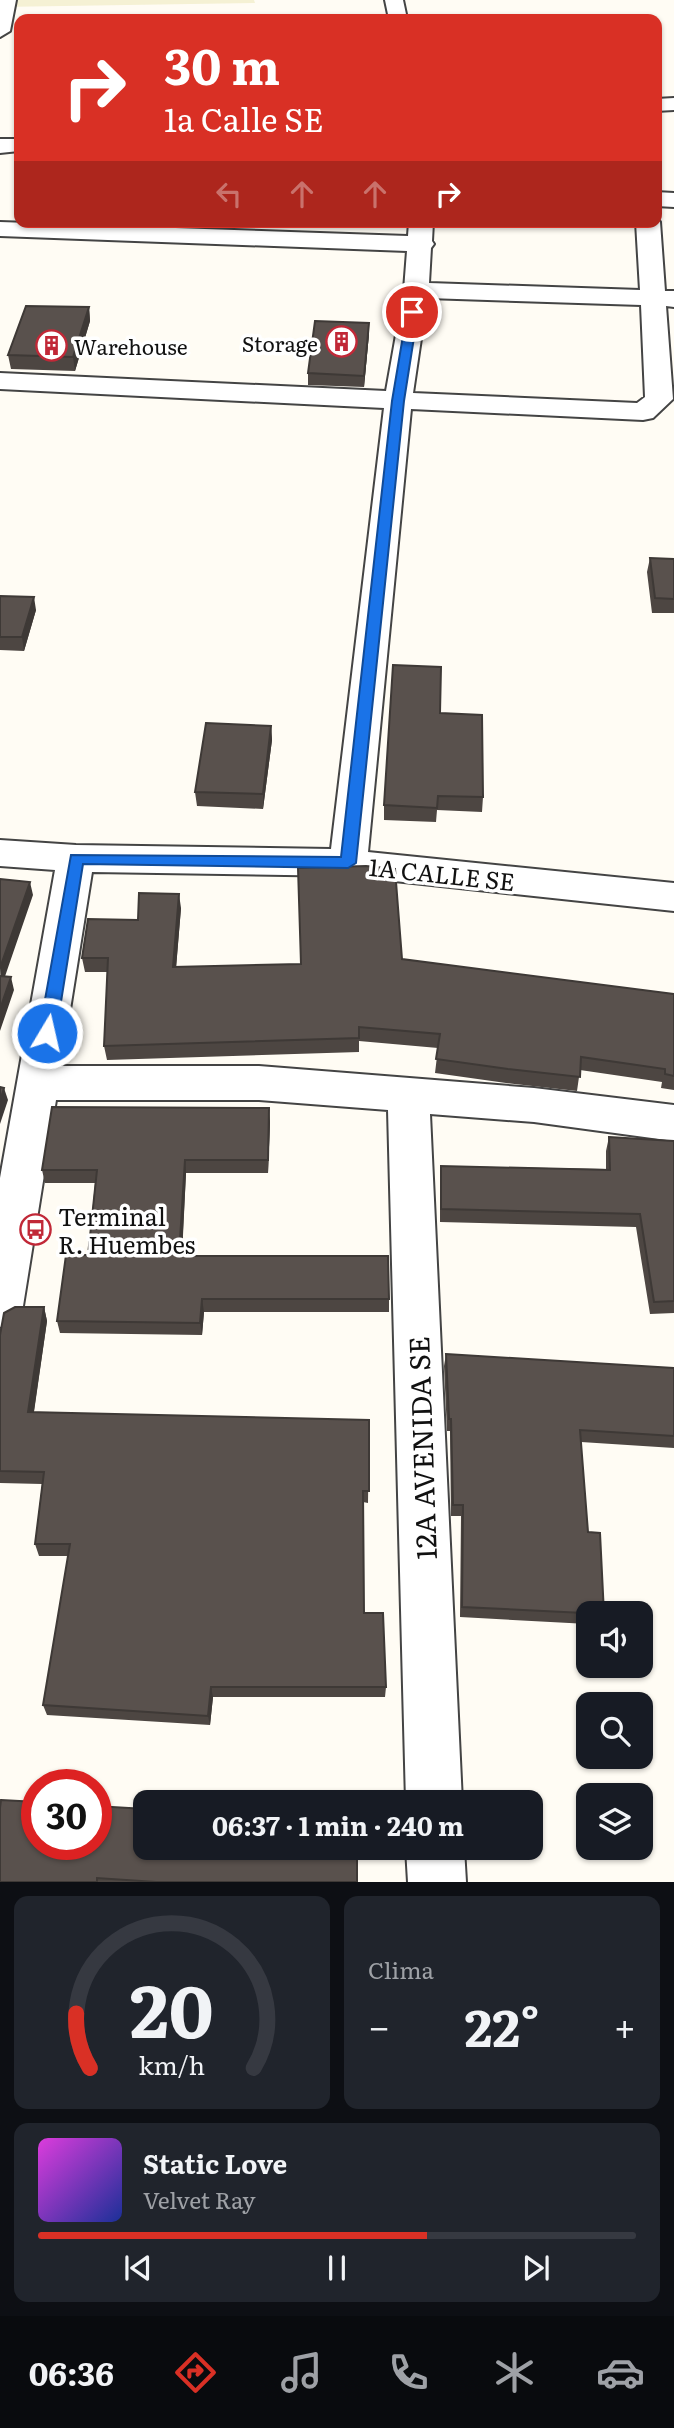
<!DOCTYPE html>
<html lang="es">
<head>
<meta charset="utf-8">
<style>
	body { margin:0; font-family:Literata,serif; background:#20242c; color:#f1f3f6; height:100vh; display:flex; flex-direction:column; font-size:26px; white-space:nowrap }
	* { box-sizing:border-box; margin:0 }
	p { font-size:23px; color:#9ea1a6 }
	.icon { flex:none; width:38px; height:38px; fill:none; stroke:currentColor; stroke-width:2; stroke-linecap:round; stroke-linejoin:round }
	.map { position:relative; height:1882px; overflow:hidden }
	.side { display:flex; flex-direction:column; gap:14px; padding:14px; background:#0d0f14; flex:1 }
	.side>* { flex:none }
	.top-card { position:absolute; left:14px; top:14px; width:648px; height:214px; border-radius:14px; box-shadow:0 2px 5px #0004; background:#d93025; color:#fff; overflow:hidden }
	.controls { position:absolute; left:576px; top:1601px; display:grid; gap:14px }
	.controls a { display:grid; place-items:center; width:77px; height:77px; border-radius:14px; background:#171b24; box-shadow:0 2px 5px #0004; font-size:35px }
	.speed { position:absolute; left:21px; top:1769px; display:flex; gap:14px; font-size:35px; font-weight:700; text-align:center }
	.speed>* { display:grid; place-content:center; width:91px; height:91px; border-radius:50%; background:#171b24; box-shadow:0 2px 5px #0004; line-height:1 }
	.speed .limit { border:10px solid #d22; background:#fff; color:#111 }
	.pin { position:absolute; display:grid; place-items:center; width:60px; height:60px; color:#fff; margin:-30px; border:4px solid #fff; border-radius:50%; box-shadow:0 2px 7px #0007 }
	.me { position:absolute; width:77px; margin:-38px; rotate:9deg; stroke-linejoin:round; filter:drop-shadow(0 0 5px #0008) }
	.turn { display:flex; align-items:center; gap:24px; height:147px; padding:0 35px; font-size:32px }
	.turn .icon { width:91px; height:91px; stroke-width:2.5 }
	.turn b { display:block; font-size:49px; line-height:60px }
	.lanes { display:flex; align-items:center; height:66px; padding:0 35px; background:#0003; justify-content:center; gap:35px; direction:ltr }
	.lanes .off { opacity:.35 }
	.big { font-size:52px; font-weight:700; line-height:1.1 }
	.side .widget { flex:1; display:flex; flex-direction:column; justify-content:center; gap:10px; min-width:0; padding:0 24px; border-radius:14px; background:#20242c }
	.side .dial { align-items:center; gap:0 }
	.dial svg { height:182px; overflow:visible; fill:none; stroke:#363941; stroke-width:7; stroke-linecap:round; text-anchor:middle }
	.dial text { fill:#f1f3f6; stroke:none }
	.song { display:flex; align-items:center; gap:21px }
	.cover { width:84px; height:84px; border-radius:10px; background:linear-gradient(135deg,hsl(300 70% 55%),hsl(230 70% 35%)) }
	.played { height:7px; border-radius:4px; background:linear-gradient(90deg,#d93025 65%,#363941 65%) }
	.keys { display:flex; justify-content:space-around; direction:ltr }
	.heat { display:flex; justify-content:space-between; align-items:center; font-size:38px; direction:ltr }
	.side .tiles { flex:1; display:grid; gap:14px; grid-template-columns:1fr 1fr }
	.widget:last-child { grid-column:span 2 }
	.trip { position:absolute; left:133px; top:1790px; width:410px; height:70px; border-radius:14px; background:#171b24; box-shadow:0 2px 5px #0004; font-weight:700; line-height:70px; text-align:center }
	.menu { display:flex; height:112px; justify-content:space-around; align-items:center; background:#090b0e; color:#9ea1a6 }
	.menu .icon { width:49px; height:49px }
	.menu .selected { color:#d93025 }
	.menu b { font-size:32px; color:#f1f3f6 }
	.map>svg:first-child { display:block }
</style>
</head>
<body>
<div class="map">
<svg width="674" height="1882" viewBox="0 0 674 1882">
	<rect width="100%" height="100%" fill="#fffcf4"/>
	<!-- farmland -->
	<path fill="#f5f1d4" d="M0 0H254L255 3 0 7Z"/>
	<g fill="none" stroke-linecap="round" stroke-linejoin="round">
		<defs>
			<path id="minor" d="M0 0H16L10 31 0 37Z
				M385 0H403L407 19H389Z
				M674 98V110L656 111V99Z
				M0 139H19V151L0 153Z
				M656 192 674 193V207L656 206Z
				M656 217 660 222 665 291H674V307L666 306 673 399 653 418 643 420 411 409 368 852 674 883V911L348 876 92 872 61 1066H259L534 1088 674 1105V1141L534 1122 430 1114 462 1802H406L388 1110 259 1100H56L23 1306 16 1321 0 1327V1178L55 870 0 866V840L76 845 331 849 384 408 0 389V373L386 391 404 290 407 251 0 236V222L408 236 409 222H433L432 241 434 244 431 248 429 283 640 290 636 222H656ZM427 298 641 305 645 397 637 403 413 393Z
				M406 1848H464L466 1882H408Z"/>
		</defs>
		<!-- minor casing -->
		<use href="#minor" stroke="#444" stroke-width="4"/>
		<!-- minor -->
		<use href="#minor" fill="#fff" fill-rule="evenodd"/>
	</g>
	<!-- wall -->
	<path fill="#4d4642" d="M89 307 90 321 75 371 11 369 8 355Z
		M369 334 364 387 308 385V373Z
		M650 558 674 559V613H652L647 572Z
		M0 596 36 610 24 651 0 650Z
		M440 713 483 797 482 812 437 810 436 822 384 820V805Z
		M271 726 272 740 263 809 197 806 195 792Z
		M181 908 176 967 301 964 402 959 674 994V1090L661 1088 662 1082 580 1070 577 1091 506 1083 435 1073 438 1048 359 1041V1052L107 1060 104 1046 107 972H85L82 958 138 920Z
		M270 1121 268 1173H186L182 1256 389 1299V1312H204L202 1335 60 1333 57 1321 88 1255 95 1183H45L42 1170Z
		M609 1137 674 1141V1313L650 1314 636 1227 440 1222V1179L441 1166 606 1169V1151Z
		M44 1307 47 1321 34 1412 369 1420 368 1503 363 1502 364 1613 386 1687 385 1697H213L210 1725 47 1715 43 1705 68 1556H39L35 1544 42 1484 0 1483V1335Z
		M446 1354 674 1368V1448L581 1442 588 1624 460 1617 461 1516H451L450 1431H447L444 1366Z
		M145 1848 357 1882H0Z"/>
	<!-- shaded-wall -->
	<path fill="#3e3936" d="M89 307 90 321 75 371 73 357Z
		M369 323V334L364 387V376Z
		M34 597 36 610 24 651 22 637Z
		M271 726 272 740 263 809V794Z
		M30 882 33 895 1 988 0 968Z
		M179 894 181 908 175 981 173 967Z
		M11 977 14 990 0 1031V1009Z
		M4 1088 8 1100 0 1124V1101Z
		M269 1108 270 1121 268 1173V1160Z
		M185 1160 186 1173 181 1269 179 1256Z
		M202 1299 204 1312 202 1335 200 1323Z
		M44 1307 47 1321 32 1424 28 1412Z
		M211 1687 213 1697 210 1725 208 1716Z"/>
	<!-- building -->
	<path fill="#59514d" stroke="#3e3936" stroke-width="2" d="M26 306 89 307 73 357 8 355Z
		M315 321 369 323 364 376 308 373Z
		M650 558 674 559V599L655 598Z
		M0 596 34 597 22 637H0Z
		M393 665 441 667 440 713 482 715 483 797 438 796 437 808 384 805Z
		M206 723 271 726 263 794 195 792Z
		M366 866 395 869 402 959 674 994V1076L665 1074V1069L581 1057 580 1077 508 1069 436 1059 440 1034 359 1027V1038L104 1046 108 958H82L88 919 138 920 139 893 179 894 173 967 301 964 298 868Z
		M0 879 30 882 0 968Z
		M0 976 11 977 0 1009Z
		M0 1087 4 1088 0 1101Z
		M52 1107 269 1108 268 1160H185L179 1256H388L389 1299H202L200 1323 57 1321 66 1255H88L97 1170H42Z
		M609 1137 674 1141V1301L654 1302 640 1214 441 1209V1166L610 1170Z
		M15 1307H44L28 1412 369 1420V1491H363L364 1613H383L386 1687H211L208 1716 43 1705 70 1544H35L44 1472 0 1471V1335L4 1313Z
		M446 1354 674 1368V1436L580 1430 588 1532 600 1533 604 1614 462 1607 463 1505H453L451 1419H449Z
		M1 1800 37 1802V1844H96V1806L145 1809V1848H357V1882H156L97 1878V1882H0V1808Z"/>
	<!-- route -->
	<path fill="#1a73e8" stroke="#114b97" stroke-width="2" d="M412 309 418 312 404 401 356 863 348 868 83 864 56 1033 53 1038H41L39 1033 71 855 341 857 392 401 407 312Z"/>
	<!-- icons -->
	<defs>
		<symbol id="building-ring" viewBox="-11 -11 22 22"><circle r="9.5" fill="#fff" stroke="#c12837" stroke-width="1.5"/><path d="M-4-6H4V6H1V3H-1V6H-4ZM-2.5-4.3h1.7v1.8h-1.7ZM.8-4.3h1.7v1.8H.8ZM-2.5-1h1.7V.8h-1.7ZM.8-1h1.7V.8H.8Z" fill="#c12837"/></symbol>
		<symbol id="bus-ring" viewBox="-11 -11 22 22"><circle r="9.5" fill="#fff" stroke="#c12837" stroke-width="1.5"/><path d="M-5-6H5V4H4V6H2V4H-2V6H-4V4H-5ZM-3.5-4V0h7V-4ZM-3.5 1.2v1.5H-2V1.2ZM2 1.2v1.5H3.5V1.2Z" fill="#c12837"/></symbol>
	</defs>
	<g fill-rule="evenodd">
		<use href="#building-ring" x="324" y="324" width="35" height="35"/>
		<use href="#building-ring" x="34" y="328" width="35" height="35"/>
		<use href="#bus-ring" x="18" y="1212" width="35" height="35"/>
	</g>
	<g text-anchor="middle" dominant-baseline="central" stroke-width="7" stroke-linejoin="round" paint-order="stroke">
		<!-- far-poi labels -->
		<g font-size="21" fill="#111" stroke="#fff" text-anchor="end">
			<text x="318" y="342">Storage</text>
			<text x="74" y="345" text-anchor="start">Warehouse</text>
		</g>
		<!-- street labels -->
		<g font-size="24" fill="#111" stroke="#fff">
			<text transform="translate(442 873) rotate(6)">1A CALLE SE</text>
		</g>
		<!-- poi labels -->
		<g font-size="24" fill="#111" stroke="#fff" text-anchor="start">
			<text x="58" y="1215">Terminal<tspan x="58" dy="28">R. Huembes</tspan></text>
		</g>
		<!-- near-street labels -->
		<g font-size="28" fill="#111" stroke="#fff">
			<text transform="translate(421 1448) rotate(-92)">12A AVENIDA SE</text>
		</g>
	</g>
</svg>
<div class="controls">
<a><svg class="icon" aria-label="sound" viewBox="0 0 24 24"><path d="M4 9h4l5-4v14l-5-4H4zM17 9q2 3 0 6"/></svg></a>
<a><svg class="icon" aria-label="search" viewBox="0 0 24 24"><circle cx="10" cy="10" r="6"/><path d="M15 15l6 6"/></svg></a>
<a><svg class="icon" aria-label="layers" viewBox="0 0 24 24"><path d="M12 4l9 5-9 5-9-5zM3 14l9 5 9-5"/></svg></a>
</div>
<div class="speed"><div class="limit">30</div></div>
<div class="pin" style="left:412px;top:312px;background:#d93025"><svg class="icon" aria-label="arrive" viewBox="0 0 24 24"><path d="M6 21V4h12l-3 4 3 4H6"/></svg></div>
<svg class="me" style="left:47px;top:1033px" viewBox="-20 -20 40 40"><circle r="17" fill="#1a73e8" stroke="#fff" stroke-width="3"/><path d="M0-11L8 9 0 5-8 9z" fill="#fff"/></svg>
<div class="trip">06:37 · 1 min · 240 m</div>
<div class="top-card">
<div class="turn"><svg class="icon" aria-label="right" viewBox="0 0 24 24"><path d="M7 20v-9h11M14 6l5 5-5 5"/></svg><div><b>30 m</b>1a Calle SE</div></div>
<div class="lanes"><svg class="icon off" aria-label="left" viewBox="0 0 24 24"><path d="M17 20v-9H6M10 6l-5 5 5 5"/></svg><svg class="icon off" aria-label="ahead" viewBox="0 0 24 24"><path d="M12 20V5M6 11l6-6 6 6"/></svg><svg class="icon off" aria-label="ahead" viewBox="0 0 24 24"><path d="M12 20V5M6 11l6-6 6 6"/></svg><svg class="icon" aria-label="right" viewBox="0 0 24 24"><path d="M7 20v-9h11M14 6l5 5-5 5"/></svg></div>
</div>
</div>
<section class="side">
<div class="tiles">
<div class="widget dial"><svg viewBox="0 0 100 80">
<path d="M14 69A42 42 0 1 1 86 69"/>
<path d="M14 69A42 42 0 0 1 8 45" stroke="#d93025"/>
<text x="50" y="56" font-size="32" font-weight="700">20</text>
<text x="50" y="72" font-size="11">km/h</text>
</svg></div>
<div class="widget"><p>Clima</p>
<div class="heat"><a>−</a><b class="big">22°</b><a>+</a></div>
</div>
<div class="widget">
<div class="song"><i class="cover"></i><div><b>Static Love</b><p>Velvet Ray</p></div></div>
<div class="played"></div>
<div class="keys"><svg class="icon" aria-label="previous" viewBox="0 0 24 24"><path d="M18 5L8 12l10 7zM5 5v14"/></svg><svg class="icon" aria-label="pause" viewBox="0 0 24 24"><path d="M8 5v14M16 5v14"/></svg><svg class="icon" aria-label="next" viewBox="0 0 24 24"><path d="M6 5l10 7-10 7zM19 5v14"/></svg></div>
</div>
</div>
</section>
<nav class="menu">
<b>06:36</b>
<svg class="icon selected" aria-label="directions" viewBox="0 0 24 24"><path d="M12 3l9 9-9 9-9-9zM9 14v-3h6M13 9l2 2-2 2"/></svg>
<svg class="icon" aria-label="music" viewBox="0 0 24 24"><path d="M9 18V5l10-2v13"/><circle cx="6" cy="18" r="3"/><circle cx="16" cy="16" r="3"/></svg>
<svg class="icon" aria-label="phone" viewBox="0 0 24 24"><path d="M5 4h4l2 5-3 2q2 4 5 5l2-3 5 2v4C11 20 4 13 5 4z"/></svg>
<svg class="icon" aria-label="climate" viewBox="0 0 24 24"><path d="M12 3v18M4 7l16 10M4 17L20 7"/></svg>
<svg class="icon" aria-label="car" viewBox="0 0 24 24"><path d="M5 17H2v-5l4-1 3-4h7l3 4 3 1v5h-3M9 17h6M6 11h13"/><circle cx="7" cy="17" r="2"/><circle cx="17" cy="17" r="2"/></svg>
</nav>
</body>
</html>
